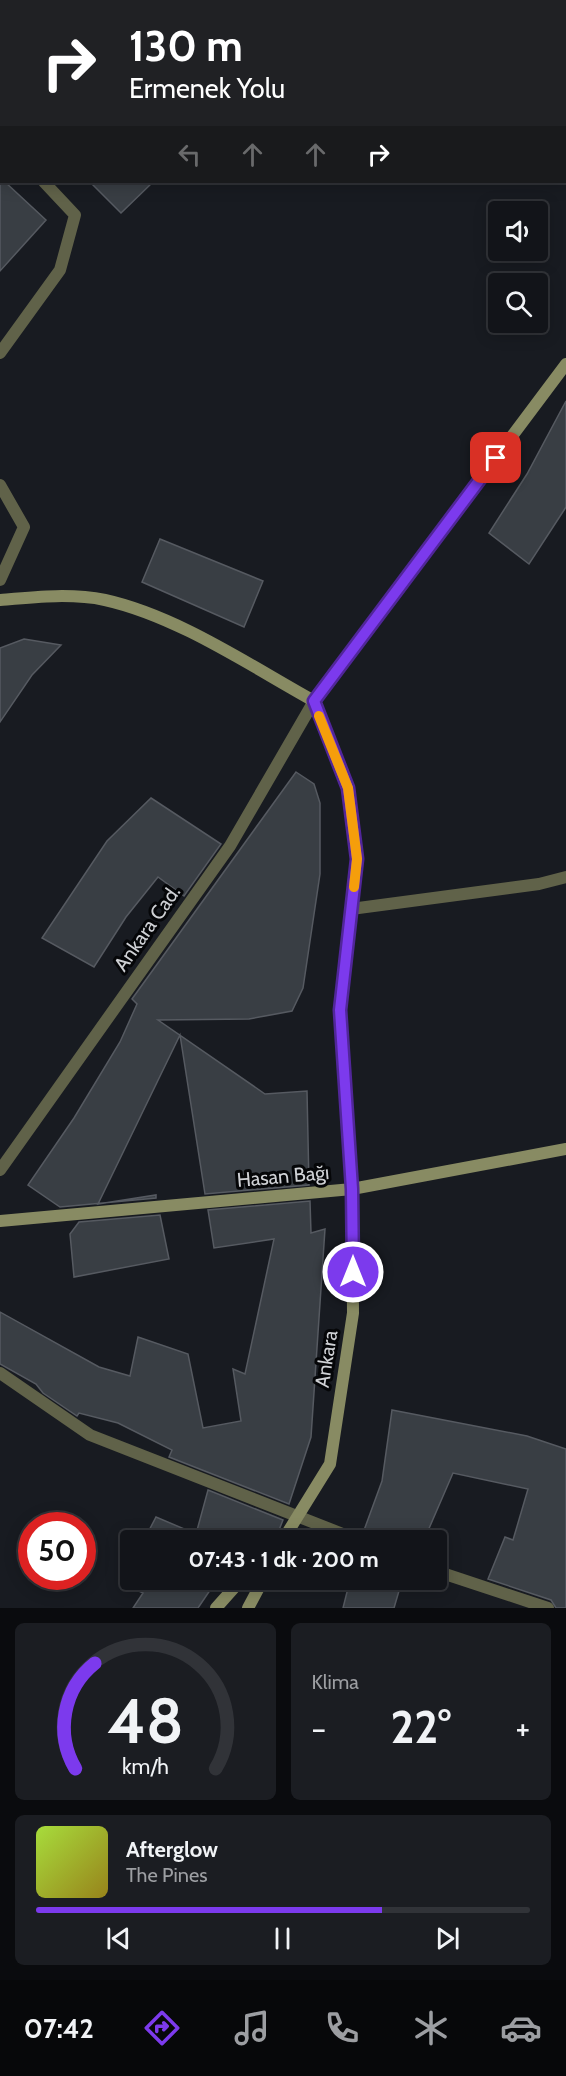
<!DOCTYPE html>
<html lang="tr">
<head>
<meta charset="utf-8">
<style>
	body { margin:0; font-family:Cabin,sans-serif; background:#1b1d22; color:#f1f3f6; height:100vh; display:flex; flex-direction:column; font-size:22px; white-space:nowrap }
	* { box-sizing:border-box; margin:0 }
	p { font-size:20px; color:#9c9ea2 }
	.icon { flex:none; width:33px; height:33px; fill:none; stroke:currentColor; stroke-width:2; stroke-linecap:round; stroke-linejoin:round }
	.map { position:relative; height:1608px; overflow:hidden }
	.details { display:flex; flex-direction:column; gap:15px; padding:15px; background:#0a0b0e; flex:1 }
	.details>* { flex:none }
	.banner { position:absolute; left:0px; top:0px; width:567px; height:183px; box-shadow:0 3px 15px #0003,0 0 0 2px #313338; background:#202124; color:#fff; overflow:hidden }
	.controls { position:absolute; left:488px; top:201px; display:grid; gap:12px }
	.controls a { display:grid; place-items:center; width:60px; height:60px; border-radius:6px; background:#121419; box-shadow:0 3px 15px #0003,0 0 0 2px #313338; font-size:30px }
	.speed { position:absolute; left:18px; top:1512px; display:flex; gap:12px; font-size:30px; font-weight:700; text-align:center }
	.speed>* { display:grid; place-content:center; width:78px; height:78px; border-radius:50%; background:#121419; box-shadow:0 3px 15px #0003,0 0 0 2px #313338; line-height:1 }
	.speed .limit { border:9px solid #d22; background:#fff; color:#111 }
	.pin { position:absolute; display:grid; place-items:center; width:51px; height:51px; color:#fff; margin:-26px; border-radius:12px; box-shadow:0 3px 9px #0006 }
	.me { position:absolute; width:66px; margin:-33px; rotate:0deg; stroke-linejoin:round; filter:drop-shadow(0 0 4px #0008) }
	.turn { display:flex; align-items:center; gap:21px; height:126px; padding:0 30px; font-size:27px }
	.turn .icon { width:78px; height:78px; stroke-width:2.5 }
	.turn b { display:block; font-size:42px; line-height:51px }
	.lanes { display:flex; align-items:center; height:57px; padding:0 30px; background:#0003; justify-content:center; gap:30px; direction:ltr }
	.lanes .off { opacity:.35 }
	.big { font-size:45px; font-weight:700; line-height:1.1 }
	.details .widget { flex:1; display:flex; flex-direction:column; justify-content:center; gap:9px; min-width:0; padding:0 21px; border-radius:9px; background:#1b1d22 }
	.details .dial { align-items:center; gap:0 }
	.dial svg { height:156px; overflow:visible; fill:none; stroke:#313338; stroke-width:7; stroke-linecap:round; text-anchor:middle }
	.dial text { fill:#f1f3f6; stroke:none }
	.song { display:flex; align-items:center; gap:18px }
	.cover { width:72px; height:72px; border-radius:9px; background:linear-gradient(135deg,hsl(80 70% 55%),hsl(50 70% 35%)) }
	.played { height:6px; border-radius:3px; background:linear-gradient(90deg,#7c3aed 70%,#313338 70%) }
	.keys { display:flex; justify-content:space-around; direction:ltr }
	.heat { display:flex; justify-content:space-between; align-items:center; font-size:33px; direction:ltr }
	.details .tiles { flex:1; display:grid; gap:15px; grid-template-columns:1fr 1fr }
	.widget:last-child { grid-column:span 2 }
	.trip { position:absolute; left:120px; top:1530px; width:327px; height:60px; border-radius:6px; background:#121419; box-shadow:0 3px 15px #0003,0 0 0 2px #313338; font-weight:700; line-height:60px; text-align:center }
	.tabs { display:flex; height:96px; justify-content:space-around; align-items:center; background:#07080a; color:#9c9ea2 }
	.tabs .icon { width:42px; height:42px }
	.tabs .selected { color:#7c3aed }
	.tabs b { font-size:27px; color:#f1f3f6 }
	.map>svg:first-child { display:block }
</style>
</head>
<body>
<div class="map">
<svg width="566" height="1608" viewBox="0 0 566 1608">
	<rect width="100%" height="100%" fill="#181b21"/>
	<!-- building -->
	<path fill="#393e44" stroke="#565a61" stroke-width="1.5" d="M0 177 2 182H5L46 220 0 271Z
		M90 182H153L121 213Z
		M566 401V507L529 564 489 533 527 474Z
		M160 539 263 581 244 627 142 582Z
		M24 639 61 645 32 675 0 722V648Z
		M296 772 314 784 320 803V874L303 988 292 1011 249 1019 158 1020 265 1094 307 1091 309 1185 205 1194 180 1035 98 1204 156 1195V1198L60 1207 28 1185 74 1118 120 1042 137 1004 132 999Z
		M151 798 221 844 184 896 158 877 126 917 94 967 42 938 107 841Z
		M310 1201 311 1233 325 1229 311 1437 289 1504 169 1457 172 1450 118 1423 79 1413 77 1416 43 1393 36 1384 0 1364V1312L99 1367 130 1376 138 1337 188 1354 203 1428 241 1421 233 1369 245 1374 274 1239 214 1248 208 1210Z
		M160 1215 169 1259 74 1277 70 1234 79 1222Z
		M392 1410 527 1436 566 1449V1608H556L551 1600 488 1579 505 1537 513 1540 528 1489 453 1473 424 1540H366L363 1533 382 1481Z
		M208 1490 283 1520 275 1540H144L156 1517 196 1534Z
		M130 1567V1580H217L198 1608H133L143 1593 122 1583Z
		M350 1580H407L405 1586 401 1584 394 1608H343Z"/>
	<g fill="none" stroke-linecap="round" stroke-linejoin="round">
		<!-- street -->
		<path stroke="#606249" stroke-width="12" d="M60 0 61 2
			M0 134 2 136
			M0 353 60 270 75 215 44 182
			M0 485 24 527 0 580
			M351 909 539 884 566 877
			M0 1170 230 846 314 701
			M0 1373 90 1435 358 1540
			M436 1571 548 1608"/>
		<!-- secondary -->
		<path stroke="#888b63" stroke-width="12" d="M0 600C34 597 71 593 105 600 177 616 249 665 314 701
			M314 701 566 364
			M0 1221 352 1189 566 1149
			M283 1540 330 1464 353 1313 352 1189 340 1010 357 859 348 788 314 701
			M216 1608 241 1580
			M248 1608 263 1580"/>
	</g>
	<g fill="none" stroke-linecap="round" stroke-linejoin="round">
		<defs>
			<path id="route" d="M353 1272 352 1189 340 1010 357 859 348 788 314 701 496 458"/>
		</defs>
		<!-- route casing -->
		<use href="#route" stroke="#51269a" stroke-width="15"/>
		<!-- route -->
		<use href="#route" stroke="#7c3aed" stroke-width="10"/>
		<!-- slow -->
		<path stroke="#f59e0b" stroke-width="10" d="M319 716 348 788 357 859 354 887"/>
	</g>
	<g text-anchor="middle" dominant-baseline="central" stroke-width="6" stroke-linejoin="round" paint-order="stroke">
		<!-- street labels -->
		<g font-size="20" fill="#cfd1d5" stroke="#050608">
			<text transform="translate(147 928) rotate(-55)">Ankara Cad.</text>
			<text transform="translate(283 1176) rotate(-5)">Hasan Bağı</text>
			<text transform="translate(326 1359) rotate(-81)">Ankara</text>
		</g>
	</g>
</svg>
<div class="controls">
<a><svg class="icon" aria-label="sound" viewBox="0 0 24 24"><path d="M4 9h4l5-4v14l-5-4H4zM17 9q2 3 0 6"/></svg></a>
<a><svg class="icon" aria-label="search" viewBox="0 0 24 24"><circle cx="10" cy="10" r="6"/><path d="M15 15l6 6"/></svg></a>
</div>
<div class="speed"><div class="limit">50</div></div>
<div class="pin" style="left:496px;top:458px;background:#d93025"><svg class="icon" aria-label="arrive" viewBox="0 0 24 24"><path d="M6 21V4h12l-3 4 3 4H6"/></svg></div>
<svg class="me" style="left:353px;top:1272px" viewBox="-20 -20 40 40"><circle r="17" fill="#7c3aed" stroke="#fff" stroke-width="3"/><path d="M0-11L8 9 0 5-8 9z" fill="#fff"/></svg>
<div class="trip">07:43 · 1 dk · 200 m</div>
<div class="banner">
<div class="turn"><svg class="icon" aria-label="right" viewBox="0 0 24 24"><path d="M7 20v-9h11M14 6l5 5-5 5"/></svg><div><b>130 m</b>Ermenek Yolu</div></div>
<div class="lanes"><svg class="icon off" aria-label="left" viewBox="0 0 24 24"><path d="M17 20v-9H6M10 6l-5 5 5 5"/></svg><svg class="icon off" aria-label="ahead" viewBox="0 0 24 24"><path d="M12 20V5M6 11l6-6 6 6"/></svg><svg class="icon off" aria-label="ahead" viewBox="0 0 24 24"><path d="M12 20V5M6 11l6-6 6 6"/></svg><svg class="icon" aria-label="right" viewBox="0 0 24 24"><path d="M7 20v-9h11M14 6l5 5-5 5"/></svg></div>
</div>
</div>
<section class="details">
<div class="tiles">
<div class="widget dial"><svg viewBox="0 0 100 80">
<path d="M14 69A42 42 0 1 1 86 69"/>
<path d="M14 69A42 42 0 0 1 24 15" stroke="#7c3aed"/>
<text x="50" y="56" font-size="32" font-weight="700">48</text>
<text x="50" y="72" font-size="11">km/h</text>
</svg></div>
<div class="widget"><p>Klima</p>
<div class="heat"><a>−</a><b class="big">22°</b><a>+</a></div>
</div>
<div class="widget">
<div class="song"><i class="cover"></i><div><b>Afterglow</b><p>The Pines</p></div></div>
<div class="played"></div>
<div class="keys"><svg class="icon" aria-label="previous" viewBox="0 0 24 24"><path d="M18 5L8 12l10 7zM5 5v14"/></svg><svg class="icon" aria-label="pause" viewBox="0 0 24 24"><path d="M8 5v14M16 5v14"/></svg><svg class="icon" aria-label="next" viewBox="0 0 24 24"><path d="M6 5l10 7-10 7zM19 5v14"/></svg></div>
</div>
</div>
</section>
<nav class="tabs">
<b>07:42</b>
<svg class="icon selected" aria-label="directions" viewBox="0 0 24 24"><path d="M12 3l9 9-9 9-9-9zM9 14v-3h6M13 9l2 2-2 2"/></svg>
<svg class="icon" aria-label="music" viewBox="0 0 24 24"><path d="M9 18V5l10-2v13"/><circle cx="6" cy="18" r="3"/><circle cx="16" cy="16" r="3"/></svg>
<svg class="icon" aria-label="phone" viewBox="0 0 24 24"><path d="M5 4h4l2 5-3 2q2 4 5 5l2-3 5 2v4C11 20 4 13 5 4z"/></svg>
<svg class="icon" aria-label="climate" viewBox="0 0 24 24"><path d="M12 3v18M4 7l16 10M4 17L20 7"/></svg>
<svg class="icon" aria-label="car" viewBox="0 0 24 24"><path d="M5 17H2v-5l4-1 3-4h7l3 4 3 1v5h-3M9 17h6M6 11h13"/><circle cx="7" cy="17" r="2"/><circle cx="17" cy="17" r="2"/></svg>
</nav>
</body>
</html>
